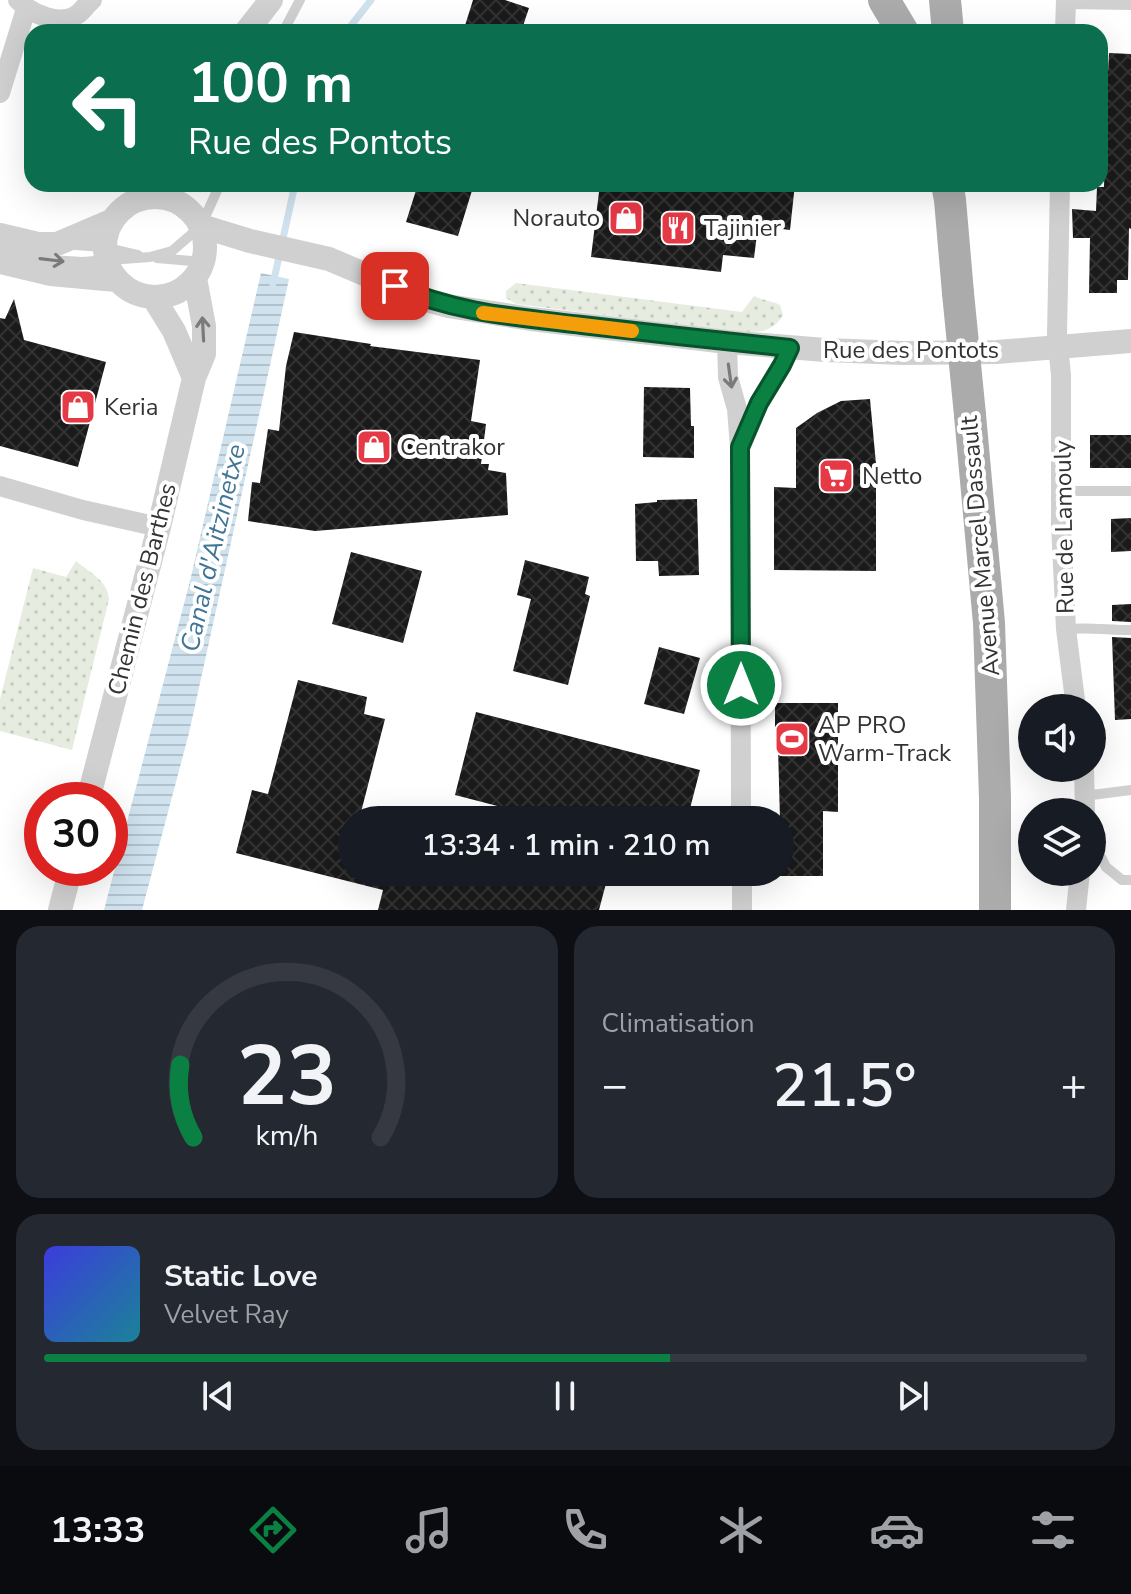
<!DOCTYPE html>
<html lang="fr">
<head>
<meta charset="utf-8">
<style>
	body { margin:0; font-family:"Nunito Sans",sans-serif; background:#242831; color:#f1f3f6; height:100vh; display:flex; flex-direction:column; font-size:30px; white-space:nowrap }
	* { box-sizing:border-box; margin:0 }
	p { font-size:26px; color:#9ea1a6 }
	.icon { flex:none; width:44px; height:44px; fill:none; stroke:currentColor; stroke-width:2; stroke-linecap:round; stroke-linejoin:round }
	.map { position:relative; height:910px; overflow:hidden }
	.details { display:flex; flex-direction:column; gap:16px; padding:16px; background:#0d0f14; flex:1 }
	.details>* { flex:none }
	.top-card { position:absolute; left:24px; top:24px; width:1084px; height:168px; border-radius:24px; box-shadow:0 8px 32px #0002; background:#0b6e4f; color:#fff; overflow:hidden }
	.buttons { position:absolute; left:1018px; top:694px; display:grid; gap:16px }
	.buttons a { display:grid; place-items:center; width:88px; height:88px; border-radius:50%; background:#171b24; box-shadow:0 8px 32px #0002; font-size:40px }
	.speed { position:absolute; left:24px; top:782px; display:flex; gap:16px; font-size:40px; font-weight:700; text-align:center }
	.speed>* { display:grid; place-content:center; width:104px; height:104px; border-radius:50%; background:#171b24; box-shadow:0 8px 32px #0002; line-height:1 }
	.speed .limit { border:12px solid #d22; background:#fff; color:#111 }
	.pin { position:absolute; display:grid; place-items:center; width:68px; height:68px; color:#fff; margin:-34px; border-radius:16px; box-shadow:0 4px 12px #0006 }
	.me { position:absolute; width:88px; margin:-44px; rotate:0deg; stroke-linejoin:round; filter:drop-shadow(0 0 6px #0008) }
	.turn { display:flex; align-items:center; gap:28px; height:168px; padding:0 32px; font-size:36px }
	.turn .icon { width:104px; height:104px; stroke-width:2.5 }
	.turn b { display:block; font-size:56px; line-height:68px }
	.big { font-size:60px; font-weight:600; line-height:1.1 }
	.details .card { flex:1; display:flex; flex-direction:column; justify-content:center; gap:12px; min-width:0; padding:0 28px; border-radius:24px; background:#242831 }
	.details .dial { align-items:center; gap:0 }
	.dial svg { height:208px; overflow:visible; fill:none; stroke:#363941; stroke-width:7; stroke-linecap:round; text-anchor:middle }
	.dial text { fill:#f1f3f6; stroke:none }
	.song { display:flex; align-items:center; gap:24px }
	.cover { width:96px; height:96px; border-radius:12px; background:linear-gradient(135deg,hsl(240 70% 55%),hsl(190 70% 35%)) }
	.played { height:8px; border-radius:4px; background:linear-gradient(90deg,#0b8043 60%,#363941 60%) }
	.keys { display:flex; justify-content:space-around; direction:ltr }
	.heat { display:flex; justify-content:space-between; align-items:center; font-size:44px; direction:ltr }
	.details .tiles { flex:1; display:grid; gap:16px; grid-template-columns:1fr 1fr }
	.card:last-child { grid-column:span 2 }
	.trip { position:absolute; left:338px; top:806px; width:456px; height:80px; border-radius:40px; background:#171b24; box-shadow:0 8px 32px #0002; font-weight:600; line-height:80px; text-align:center }
	.menu { display:flex; height:128px; justify-content:space-around; align-items:center; background:#090b0e; color:#9ea1a6 }
	.menu .icon { width:56px; height:56px }
	.menu .on { color:#0b8043 }
	.menu b { font-size:36px; color:#f1f3f6 }
	.map>svg:first-child { display:block }
</style>
</head>
<body>
<div class="map">
<svg width="1131" height="910" viewBox="0 0 1131 910">
	<defs>
		<pattern id="grass-dots" width="8" height="8" patternUnits="userSpaceOnUse" patternTransform="scale(2)"><rect width="8" height="8" fill="#e6ecdf"/><path d="M2 2h.1M6 6h.1" fill="none" stroke="#c6cbc0" stroke-width="1.8" stroke-linecap="round"/></pattern>
		<pattern id="water-rules" width="6" height="5" patternUnits="userSpaceOnUse" patternTransform="scale(2)"><rect width="6" height="5" fill="#cfe2ee"/><path d="M0 2.5h6" fill="none" stroke="#b2c2cd"/></pattern>
		<pattern id="building-cross-hatch" width="8" height="8" patternUnits="userSpaceOnUse" patternTransform="scale(2)"><rect width="8" height="8" fill="#1a1a1a"/><path d="M0 0l8 8M0 8l8-8" fill="none" stroke="#333"/></pattern>
	</defs>
	<rect width="100%" height="100%" fill="#fff"/>
	<!-- grass -->
	<path fill="url(#grass-dots)" d="M516 283 742 312 754 296C763 301 772 301 780 305L783 315C770 338 747 331 723 330L516 304 506 298V291Z
		M76 561C89 572 108 581 109 599L72 750 0 731V699L33 568 66 577Z"/>
	<!-- water -->
	<path fill="url(#water-rules)" d="M261 273 289 279 189 733 142 910H104L191 577Z"/>
	<g fill="none" stroke-linecap="round" stroke-linejoin="round">
		<!-- stream -->
		<path stroke="#cfe2ee" stroke-width="7" d="M346 32 371 0
			M273 284 295 184"/>
	</g>
	<!-- building -->
	<path fill="url(#building-cross-hatch)" d="M473 0H505L529 8 521 32H463Z
		M1109 53 1131 54V229L1129 228 1128 280H1117V293H1089L1090 238H1073L1072 209 1096 211 1097 187H1104L1105 150H1104Z
		M418 184H474L458 236 406 222Z
		M600 184H795L790 230 758 226 754 258 723 255 721 272 591 257Z
		M14 299 24 340 106 362 78 467 0 446V318L5 319Z
		M294 332 371 344 370 346 480 360 471 421 486 424 481 464H489L488 470 506 473 508 515 315 531 248 521 252 482 260 483 268 429 279 431 286 366Z
		M644 387 690 388 691 426H694V458L643 457Z
		M870 399 876 464V571L774 570V487L796 488V428L817 413 841 401Z
		M1090 435H1131V468H1090Z
		M697 499 699 575 659 576 658 561H636L635 504 657 502V500Z
		M1131 518V551L1111 552V519Z
		M351 552 422 571 403 643 332 624Z
		M525 560 589 577 585 594 590 596 568 685 513 671 531 599 517 595Z
		M1131 604V622L1112 621V605Z
		M1112 637 1131 638V719L1115 720Z
		M659 647 700 658 684 714 644 704Z
		M298 680 367 697 364 714 385 719 359 820H352V872H609L599 910H378L383 890 236 853 252 790 268 794Z
		M775 703H838V812L823 811V876H780V820L778 747H775Z
		M476 712 700 770 687 820H552L455 795Z"/>
	<g fill="none" stroke-linecap="round" stroke-linejoin="round">
		<!-- service -->
		<path stroke="#d0d0d0" stroke-width="10" d="M1066 4 1131 5
			M283 32 300 0
			M75 245 104 247 138 255
			M0 249 51 260 82 262 150 257 172 251 201 226 220 184
			M157 258 203 262
			M1061 491H1131
			M1066 629C1088 627 1109 630 1131 630
			M1084 796 1131 790
			M1092 853 1101 857 1106 867 1122 880H1131"/>
		<!-- minor -->
		<path stroke="#d0d0d0" stroke-width="20" d="M18 0C31 14 60 27 78 14 83 10 87 4 92 0
			M1065 32 1066 0
			M0 93 26 9
			M1060 184 1057 335 1061 375V524L1066 629 1076 708
			M727 342 728 377 737 409 740 447 741 820
			M742 444 759 403 782 365 790 348
			M0 486 83 510 159 527
			M1084 768 1085 812
			M742 872V910
			M1076 910 1080 872"/>
		<!-- tertiary -->
		<path stroke="#d0d0d0" stroke-width="24" d="M246 32 271 0
			M105 247a50 50 0 1 1 100 0a50 50 0 1 1-100 0Z
			M201 226 250 241 329 259 423 299 448 306 531 319 727 342 825 350 904 353 997 352 1131 341
			M0 235 38 244H57L111 221
			M0 262 51 274 116 280
			M153 297 174 331 194 378
			M88 800 159 527 194 378 204 354V326L195 278
			M60 910 71 868"/>
		<!-- primary -->
		<path stroke="#ababab" stroke-width="32" d="M884 0 903 32
			M945 0 948 32
			M947 184 950 200 958 293
			M970 415 989 623 995 798V910"/>
		<!-- primary-bridge -->
		<path stroke="#ababab" stroke-width="32" d="M958 293 970 415"/>
	</g>
	<!-- one-way arrows -->
	<defs><path id="oneway-shaft" d="M-6 0H5M1.5-3L5.5 0L1.5 3" fill="none" stroke-width="1.6" stroke-linecap="round" stroke-linejoin="round" transform="scale(2)"/></defs>
	<g stroke="#7a7a7a">
		<use href="#oneway-shaft" transform="translate(52 260) rotate(7)"/>
		<use href="#oneway-shaft" transform="translate(203 329) rotate(-93)"/>
		<use href="#oneway-shaft" transform="translate(730 376) rotate(82)"/>
	</g>
	<g fill="none" stroke-linecap="round" stroke-linejoin="round">
		<defs>
			<path id="route" d="M395 286C456 313 516 317 582 325 651 333 721 341 790 348L782 365 759 403 740 447 741 685"/>
		</defs>
		<!-- route casing -->
		<use href="#route" stroke="#07532c" stroke-width="20"/>
		<!-- route -->
		<use href="#route" stroke="#0b8043" stroke-width="14"/>
		<!-- slow -->
		<path stroke="#f59e0b" stroke-width="14" d="M483 313 632 331"/>
	</g>
	<!-- icons -->
	<defs>
		<symbol id="shop-square" viewBox="-11 -11 22 22"><rect x="-9" y="-9" width="18" height="18" rx="4" fill="#e63946" stroke="#fff"/><path d="M-5-2.5h2.3a2.7 3.5 0 0 1 5.4 0H5L5.5 6h-11ZM-1.5-2.5h3a1.5 2.3 0 0 0-3 0Z" fill="#fff"/></symbol>
		<symbol id="restaurant-square" viewBox="-11 -11 22 22"><rect x="-9" y="-9" width="18" height="18" rx="4" fill="#e63946" stroke="#fff"/><path d="M-5-6h1v4h1v-4h1v4h1v-4h1v5L-1.5 .5V6h-2V.5L-5-1ZM5-6V6H3V1.5H1.5Q1.5-4 5-6Z" fill="#fff"/></symbol>
		<symbol id="supermarket-square" viewBox="-11 -11 22 22"><rect x="-9" y="-9" width="18" height="18" rx="4" fill="#e63946" stroke="#fff"/><path d="M-6-5.5h2.5l.6 2H6L4.5 2H-2.5L-4.4-4H-6ZM-1.5 3.2a1.3 1.3 0 1 0 .1 0ZM3 3.2a1.3 1.3 0 1 0 .1 0Z" fill="#fff"/></symbol>
		<symbol id="stadium-square" viewBox="-11 -11 22 22"><rect x="-9" y="-9" width="18" height="18" rx="4" fill="#e63946" stroke="#fff"/><path d="M0-5a6.5 5 0 1 0 0 10a6.5 5 0 1 0 0-10ZM-3.5-1.8h7v3.6h-7Z" fill="#fff"/></symbol>
	</defs>
	<g fill-rule="evenodd">
		<use href="#shop-square" x="606" y="198" width="40" height="40"/>
		<use href="#restaurant-square" x="658" y="208" width="40" height="40"/>
		<use href="#shop-square" x="58" y="387" width="40" height="40"/>
		<use href="#shop-square" x="354" y="427" width="40" height="40"/>
		<use href="#supermarket-square" x="816" y="456" width="40" height="40"/>
		<use href="#stadium-square" x="772" y="719" width="40" height="40"/>
	</g>
	<g text-anchor="middle" dominant-baseline="central" stroke-width="8" stroke-linejoin="round" paint-order="stroke">
		<!-- poi labels -->
		<g font-size="24" fill="#333" stroke="#fff" text-anchor="start">
			<text x="600" y="218" text-anchor="end">Norauto</text>
			<text x="704" y="228">Tajinier</text>
			<text x="104" y="407">Keria</text>
			<text x="400" y="447">Centrakor</text>
			<text x="862" y="476">Netto</text>
			<text x="818" y="725">AP PRO<tspan x="818" dy="28">Warm-Track</tspan></text>
		</g>
		<!-- street labels -->
		<g font-size="24" fill="#333" stroke="#fff">
			<text x="911" y="350">Rue des Pontots</text>
			<text transform="translate(1064 527) rotate(-91)">Rue de Lamouly</text>
			<text transform="translate(980 546) rotate(-95)">Avenue Marcel Dassault</text>
			<text transform="translate(142 589) rotate(-76)">Chemin des Barthes</text>
		</g>
		<!-- water labels -->
		<g font-size="26" font-style="italic" fill="#3f7597" stroke="#fff">
			<text transform="translate(213 548) rotate(-77)">Canal d'Aitzinetxe</text>
		</g>
	</g>
</svg>
<div class="buttons">
<a><svg class="icon" aria-label="sound" viewBox="0 0 24 24"><path d="M4 9h4l5-4v14l-5-4H4zM17 9q2 3 0 6"/></svg></a>
<a><svg class="icon" aria-label="layers" viewBox="0 0 24 24"><path d="M12 4l9 5-9 5-9-5zM3 14l9 5 9-5"/></svg></a>
</div>
<div class="speed"><div class="limit">30</div></div>
<div class="pin" style="left:395px;top:286px;background:#d93025"><svg class="icon" aria-label="arrive" viewBox="0 0 24 24"><path d="M6 21V4h12l-3 4 3 4H6"/></svg></div>
<svg class="me" style="left:741px;top:685px" viewBox="-20 -20 40 40"><circle r="17" fill="#0b8043" stroke="#fff" stroke-width="3"/><path d="M0-11L8 9 0 5-8 9z" fill="#fff"/></svg>
<div class="trip">13:34 · 1 min · 210 m</div>
<div class="top-card">
<div class="turn"><svg class="icon" aria-label="left" viewBox="0 0 24 24"><path d="M17 20v-9H6M10 6l-5 5 5 5"/></svg><div><b>100 m</b>Rue des Pontots</div></div>
</div>
</div>
<section class="details">
<div class="tiles">
<div class="card dial"><svg viewBox="0 0 100 80">
<path d="M14 69A42 42 0 1 1 86 69"/>
<path d="M14 69A42 42 0 0 1 9 41" stroke="#0b8043"/>
<text x="50" y="56" font-size="32" font-weight="700">23</text>
<text x="50" y="72" font-size="11">km/h</text>
</svg></div>
<div class="card"><p>Climatisation</p>
<div class="heat"><a>−</a><b class="big">21.5°</b><a>+</a></div>
</div>
<div class="card">
<div class="song"><i class="cover"></i><div><b>Static Love</b><p>Velvet Ray</p></div></div>
<div class="played"></div>
<div class="keys"><svg class="icon" aria-label="previous" viewBox="0 0 24 24"><path d="M18 5L8 12l10 7zM5 5v14"/></svg><svg class="icon" aria-label="pause" viewBox="0 0 24 24"><path d="M8 5v14M16 5v14"/></svg><svg class="icon" aria-label="next" viewBox="0 0 24 24"><path d="M6 5l10 7-10 7zM19 5v14"/></svg></div>
</div>
</div>
</section>
<nav class="menu">
<b>13:33</b>
<svg class="icon on" aria-label="directions" viewBox="0 0 24 24"><path d="M12 3l9 9-9 9-9-9zM9 14v-3h6M13 9l2 2-2 2"/></svg>
<svg class="icon" aria-label="music" viewBox="0 0 24 24"><path d="M9 18V5l10-2v13"/><circle cx="6" cy="18" r="3"/><circle cx="16" cy="16" r="3"/></svg>
<svg class="icon" aria-label="phone" viewBox="0 0 24 24"><path d="M5 4h4l2 5-3 2q2 4 5 5l2-3 5 2v4C11 20 4 13 5 4z"/></svg>
<svg class="icon" aria-label="climate" viewBox="0 0 24 24"><path d="M12 3v18M4 7l16 10M4 17L20 7"/></svg>
<svg class="icon" aria-label="car" viewBox="0 0 24 24"><path d="M5 17H2v-5l4-1 3-4h7l3 4 3 1v5h-3M9 17h6M6 11h13"/><circle cx="7" cy="17" r="2"/><circle cx="17" cy="17" r="2"/></svg>
<svg class="icon" aria-label="filters" viewBox="0 0 24 24"><path d="M4 7h16M4 17h16"/><circle cx="9" cy="7" r="2"/><circle cx="15" cy="17" r="2"/></svg>
</nav>
</body>
</html>
